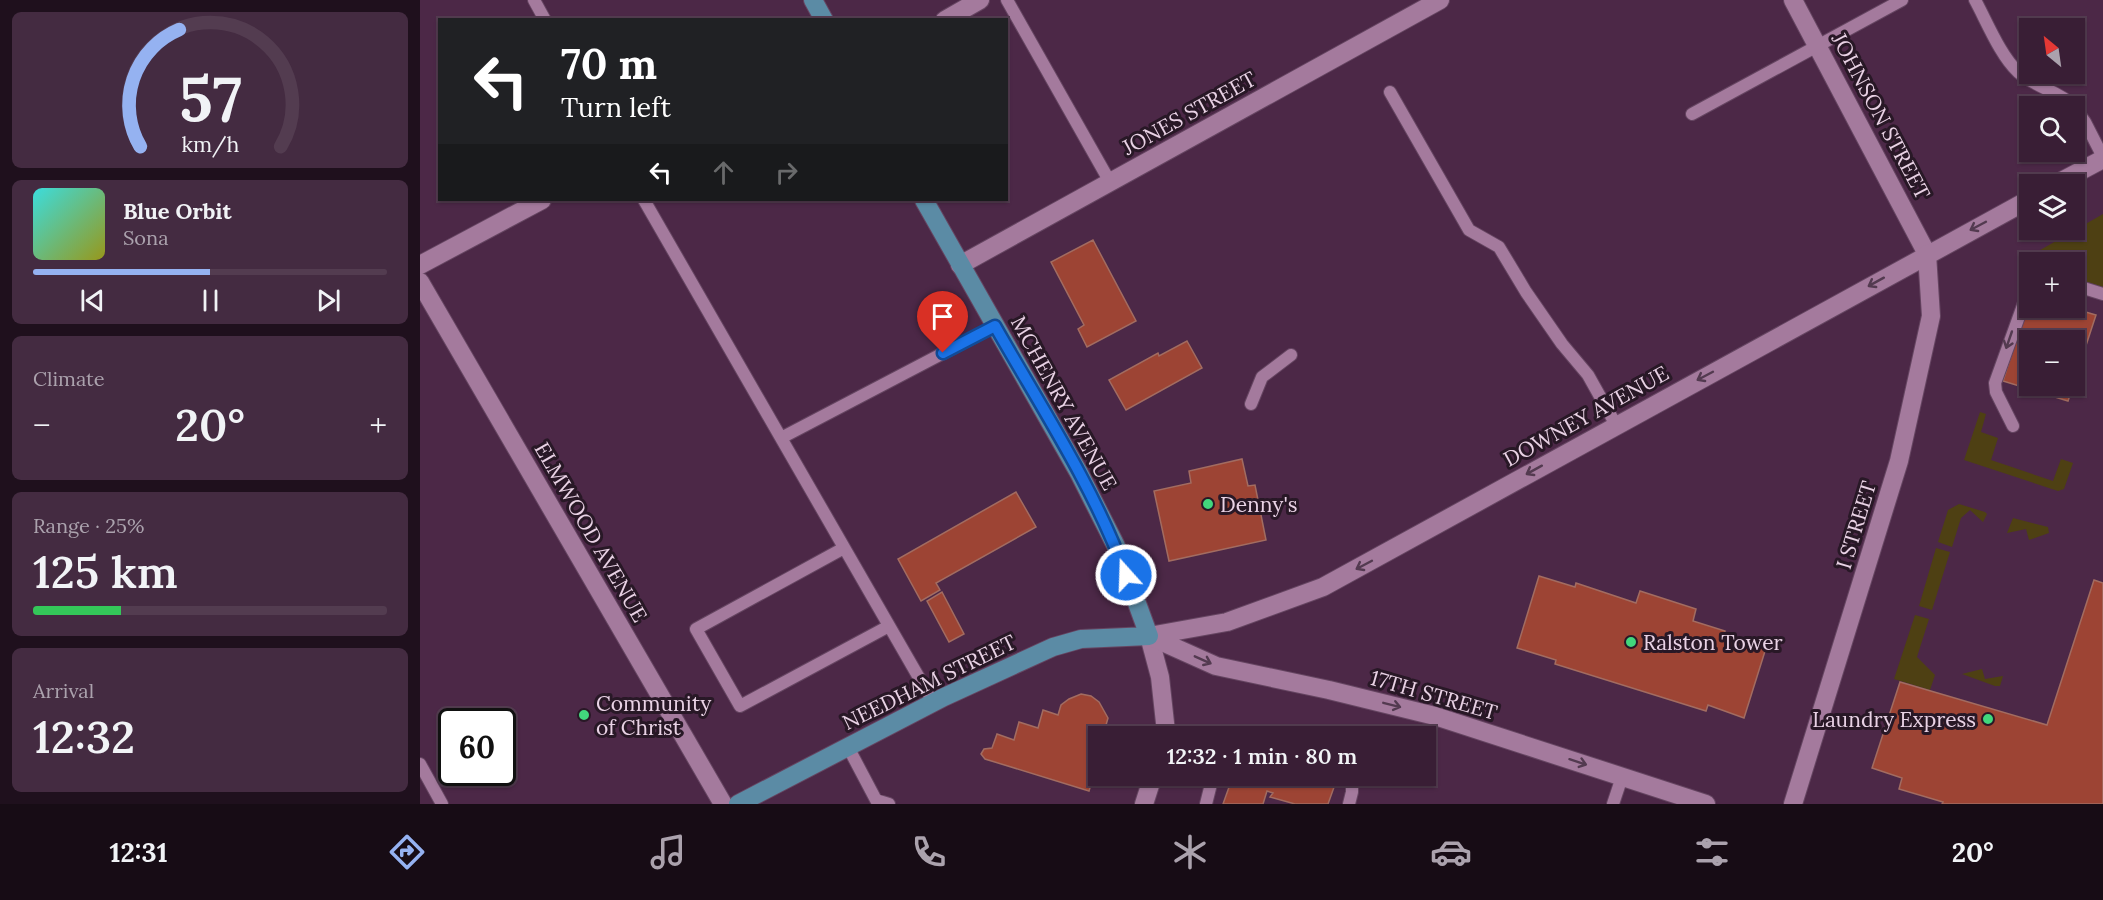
<!DOCTYPE html>
<html lang="en">
<head>
<meta charset="utf-8">
<style>
	body { margin:0; font-family:Lora,serif; background:#442b41; color:#f1f3f6; height:100vh; display:flex; flex-direction:column; font-size:22px; white-space:nowrap }
	* { box-sizing:border-box; margin:0 }
	p { font-size:20px; color:#aba2ad }
	.icon { flex:none; width:33px; height:33px; fill:none; stroke:currentColor; stroke-width:2; stroke-linecap:round; stroke-linejoin:round }
	.map { position:relative; flex:1; overflow:hidden }
	.drawer { display:flex; flex-direction:column; gap:12px; padding:12px; background:#1f101d; width:420px }
	.drawer>* { flex:none }
	.top-card { position:absolute; left:18px; top:18px; width:570px; height:183px; border-radius:0px; box-shadow:0 2px 4px #0004,0 0 0 2px #533c50; background:#202124; color:#fff; overflow:hidden }
	.needle { width:39px; rotate:331deg }
	.controls { position:absolute; left:1599px; top:18px; display:grid; gap:12px }
	.controls a { display:grid; place-items:center; width:66px; height:66px; border-radius:0px; background:#391e35; box-shadow:0 2px 4px #0004,0 0 0 2px #533c50; font-size:30px }
	.speed { position:absolute; left:18px; top:708px; display:flex; gap:12px; font-size:30px; font-weight:700; text-align:center }
	.speed>* { display:grid; place-content:center; width:78px; height:78px; border-radius:50%; background:#391e35; box-shadow:0 2px 4px #0004,0 0 0 2px #533c50; line-height:1 }
	.speed .limit { border:3px solid #111; border-radius:9px; background:#fff; color:#111 }
	.pin { position:absolute; display:grid; place-items:center; width:51px; height:51px; color:#fff; margin:-62px -26px; border-radius:50% 50% 50% 0; rotate:-45deg; box-shadow:0 0 6px #0007 }
	.pin .icon { rotate:45deg }
	.me { position:absolute; width:66px; margin:-33px; rotate:340deg; stroke-linejoin:round; filter:drop-shadow(0 0 4px #0008) }
	.turn { display:flex; align-items:center; gap:21px; height:126px; padding:0 24px; font-size:27px }
	.turn .icon { width:78px; height:78px; stroke-width:2.5 }
	.turn b { display:block; font-size:42px; line-height:51px }
	.lanes { display:flex; align-items:center; height:57px; padding:0 24px; background:#0003; justify-content:center; gap:30px; direction:ltr }
	.lanes .off { opacity:.35 }
	.big { font-size:45px; font-weight:600; line-height:1.1 }
	.drawer .tile { flex:1; display:flex; flex-direction:column; justify-content:center; gap:9px; min-width:0; padding:0 21px; border-radius:9px; background:#442b41 }
	.drawer .dial { align-items:center; gap:0 }
	.dial svg { height:156px; overflow:visible; fill:none; stroke:#533c50; stroke-width:7; stroke-linecap:round; text-anchor:middle }
	.dial text { fill:#f1f3f6; stroke:none }
	.song { display:flex; align-items:center; gap:18px }
	.cover { width:72px; height:72px; border-radius:9px; background:linear-gradient(135deg,hsl(180 70% 55%),hsl(60 70% 35%)) }
	.played { height:6px; border-radius:3px; background:linear-gradient(90deg,#95b2f1 50%,#533c50 50%) }
	.keys { display:flex; justify-content:space-around; direction:ltr }
	.heat { display:flex; justify-content:space-between; align-items:center; font-size:33px; direction:ltr }
	.charge { height:9px; border-radius:4px; background:linear-gradient(90deg,#34c759 25%,#533c50 0) }
	.trip { position:absolute; left:668px; top:726px; width:348px; height:60px; border-radius:0px; background:#391e35; box-shadow:0 2px 4px #0004,0 0 0 2px #533c50; font-weight:600; line-height:60px; text-align:center }
	.dock { display:flex; height:96px; justify-content:space-around; align-items:center; background:#170c15; color:#aba2ad }
	.dock .icon { width:42px; height:42px }
	.dock .current { color:#95b2f1 }
	.dock b { font-size:27px; color:#f1f3f6 }
	main { display:flex; flex:1; min-height:0 }
	.map>svg:first-child { display:block }
</style>
</head>
<body>
<main>
<section class="drawer">
<div class="tile dial"><svg viewBox="0 0 100 80">
<path d="M14 69A42 42 0 1 1 86 69"/>
<path d="M14 69A42 42 0 0 1 34 9" stroke="#95b2f1"/>
<text x="50" y="56" font-size="32" font-weight="700">57</text>
<text x="50" y="72" font-size="11">km/h</text>
</svg></div>
<div class="tile">
<div class="song"><i class="cover"></i><div><b>Blue Orbit</b><p>Sona</p></div></div>
<div class="played"></div>
<div class="keys"><svg class="icon" aria-label="previous" viewBox="0 0 24 24"><path d="M18 5L8 12l10 7zM5 5v14"/></svg><svg class="icon" aria-label="pause" viewBox="0 0 24 24"><path d="M8 5v14M16 5v14"/></svg><svg class="icon" aria-label="next" viewBox="0 0 24 24"><path d="M6 5l10 7-10 7zM19 5v14"/></svg></div>
</div>
<div class="tile"><p>Climate</p>
<div class="heat"><a>−</a><b class="big">20°</b><a>+</a></div>
</div>
<div class="tile"><p>Range · 25%</p><b class="big">125 km</b><div class="charge"></div></div>
<div class="tile"><p>Arrival</p><b class="big">12:32</b></div>
</section>
<div class="map">
<svg width="1683" height="804" viewBox="0 0 1683 804">
	<rect width="100%" height="100%" fill="#4c2847"/>
	<!-- green -->
	<path fill="#4e4013" d="M1683 214V287L1655 278 1654 262H1618L1608 257Z
		M1560 412 1566 414 1561 432 1578 438 1571 460 1633 481 1641 459 1653 463 1644 489 1638 491 1544 460Z
		M1539 504 1565 512 1567 514 1563 522 1550 510 1541 518 1532 547 1518 542 1528 510Z
		M1593 518 1628 527 1629 533 1609 540 1606 529 1587 533Z
		M1516 548 1530 552 1512 610 1499 606Z
		M1495 615 1509 619 1497 657 1515 675 1510 690 1474 679Z
		M1562 669 1565 679 1583 676 1580 686H1575L1542 674Z"/>
	<!-- building -->
	<path fill="#9d4434" stroke="#a26c61" stroke-width="1.5" d="M673 240 716 321 667 347 658 329 664 325 631 262Z
		M1610 296V308H1652L1676 315 1654 382V340H1610V386H1653L1648 401 1583 381Z
		M767 341 782 368 706 410 689 380 738 353 739 356Z
		M822 459 828 486 835 485 846 540 749 561 734 491 771 483 769 471Z
		M596 492 616 527 516 583 520 590 501 601 478 559Z
		M1119 576 1155 587 1156 583 1216 603 1220 591 1276 609 1273 621 1305 631 1304 636 1346 648 1324 718 1288 705 1286 711 1135 664 1136 660 1097 648Z
		M1674 580 1683 583V804H1522L1523 802 1479 789 1482 778 1452 768 1480 682 1627 725Z
		M522 592 544 634 529 642 507 601Z
		M661 694 671 696 679 702 688 718 684 732H688L686 736H678V749L672 770 675 771 669 791 565 759 561 754 564 749 572 748 577 734 594 740 599 722 618 728 623 710 638 715 641 705 649 699Z
		M860 729 887 736H858Z
		M813 776H918L908 804H875L850 797 853 793 847 791 843 804H803Z"/>
	<g fill="none" stroke-linecap="round" stroke-linejoin="round">
		<defs>
			<path id="lane" d="M114 0 125 20
				M587 0 690 182
				M1555 0C1567 22 1580 55 1598 72 1615 87 1638 91 1654 106
				M970 92 1049 230 1079 247 1106 292 1142 344 1168 375 1196 425
				M1654 107 1665 122 1683 157
				M1272 114 1482 0
				M224 200 513 702
				M1654 285 1683 294
				M831 404 842 377 871 355
				M1593 426 1576 392 1575 383 1610 286
				M361 438 575 326
				M424 548 276 629 320 706 469 626
				M816 736C824 729 837 733 846 736
				M428 747 456 800 469 804
				M0 764 22 804
				M786 804 793 776
				M929 804 932 792V776
				M1193 804 1202 777"/>
			<path id="street" d="M1373 0 1507 254
				M525 20 560 0
				M0 265 122 200
				M540 265 1020 0
				M0 282 303 804
				M729 636 740 677 746 732 744 736
				M724 804 733 776"/>
			<path id="secondary" d="M1636 184 1683 159
				M729 636 807 622 903 587 1610 199
				M729 636 796 666 909 690 1015 716 1286 804
				M1373 804 1479 461 1511 316 1507 254"/>
			<path id="primary" d="M393 0 404 20
				M318 804 524 697 633 647 661 639 729 636 696 546 659 473 504 200"/>
		</defs>
		<!-- lane casing -->
		<use href="#lane" stroke="#654561" stroke-width="14"/>
		<!-- street casing -->
		<use href="#street" stroke="#654561" stroke-width="20"/>
		<!-- secondary casing -->
		<use href="#secondary" stroke="#654561" stroke-width="20"/>
		<!-- primary casing -->
		<use href="#primary" stroke="#654561" stroke-width="20"/>
		<!-- lane -->
		<use href="#lane" stroke="#a47a9d" stroke-width="12"/>
		<!-- street -->
		<use href="#street" stroke="#a47a9d" stroke-width="18"/>
		<!-- secondary -->
		<use href="#secondary" stroke="#a47a9d" stroke-width="18"/>
		<!-- primary -->
		<use href="#primary" stroke="#5b8ba5" stroke-width="18"/>
	</g>
	<!-- one-way arrows -->
	<defs><path id="oneway-shaft" d="M-6 0H5M1.5-3L5.5 0L1.5 3" fill="none" stroke-width="1.6" stroke-linecap="round" stroke-linejoin="round" transform="scale(1.5)"/></defs>
	<g stroke="#533a50">
		<use href="#oneway-shaft" transform="translate(1558 226) rotate(152)"/>
		<use href="#oneway-shaft" transform="translate(1456 282) rotate(151)"/>
		<use href="#oneway-shaft" transform="translate(1589 340) rotate(109)"/>
		<use href="#oneway-shaft" transform="translate(1285 376) rotate(152)"/>
		<use href="#oneway-shaft" transform="translate(1114 470) rotate(151)"/>
		<use href="#oneway-shaft" transform="translate(944 565) rotate(152)"/>
		<use href="#oneway-shaft" transform="translate(783 660) rotate(24)"/>
		<use href="#oneway-shaft" transform="translate(972 705) rotate(14)"/>
		<use href="#oneway-shaft" transform="translate(1158 762) rotate(18)"/>
	</g>
	<g fill="none" stroke-linecap="round" stroke-linejoin="round">
		<defs>
			<path id="route" d="M523 353 575 326C621 407 674 487 706 575"/>
		</defs>
		<!-- route casing -->
		<use href="#route" stroke="#114b97" stroke-width="15"/>
		<!-- route -->
		<use href="#route" stroke="#1a73e8" stroke-width="10"/>
	</g>
	<!-- markers -->
	<g fill="#42d77c" stroke="#281826" stroke-width="2">
		<circle cx="788" cy="504" r="6"/>
		<circle cx="1211" cy="642" r="6"/>
		<circle cx="164" cy="715" r="6"/>
		<circle cx="1568" cy="719" r="6"/>
	</g>
	<g text-anchor="middle" dominant-baseline="central" stroke-width="6" stroke-linejoin="round" paint-order="stroke">
		<!-- street labels -->
		<g font-size="21" fill="#e9d2e5" stroke="#281826">
			<text transform="translate(769 113) rotate(-29)">JONES STREET</text>
			<text transform="translate(1461 116) rotate(62)">JOHNSON STREET</text>
			<text transform="translate(644 403) rotate(61)">MCHENRY AVENUE</text>
			<text transform="translate(1166 416) rotate(-29)">DOWNEY AVENUE</text>
			<text transform="translate(1436 525) rotate(-73)">I STREET</text>
			<text transform="translate(171 532) rotate(60)">ELMWOOD AVENUE</text>
			<text transform="translate(509 682) rotate(-26)">NEEDHAM STREET</text>
			<text transform="translate(1014 695) rotate(16)">17TH STREET</text>
		</g>
		<!-- poi labels -->
		<g font-size="21" fill="#e9d2e5" stroke="#281826" text-anchor="start">
			<text x="800" y="504">Denny's</text>
			<text x="1223" y="642">Ralston Tower</text>
			<text x="176" y="703">Community<tspan x="176" dy="24">of Christ</tspan></text>
			<text x="1556" y="719" text-anchor="end">Laundry Express</text>
		</g>
	</g>
</svg>
<div class="controls">
<a><svg class="needle" viewBox="-14 -14 28 28"><path d="M0-13l5 13h-10z" fill="#e53935"/><path d="M0 13l5-13h-10z" fill="#aba2ad"/></svg></a>
<a><svg class="icon" aria-label="search" viewBox="0 0 24 24"><circle cx="10" cy="10" r="6"/><path d="M15 15l6 6"/></svg></a>
<a><svg class="icon" aria-label="layers" viewBox="0 0 24 24"><path d="M12 4l9 5-9 5-9-5zM3 14l9 5 9-5"/></svg></a>
<a>+</a>
<a>−</a>
</div>
<div class="speed"><div class="limit">60</div></div>
<div class="pin" style="left:523px;top:353px;background:#d93025"><svg class="icon" aria-label="arrive" viewBox="0 0 24 24"><path d="M6 21V4h12l-3 4 3 4H6"/></svg></div>
<svg class="me" style="left:706px;top:575px" viewBox="-20 -20 40 40"><circle r="17" fill="#1a73e8" stroke="#fff" stroke-width="3"/><path d="M0-11L8 9 0 5-8 9z" fill="#fff"/></svg>
<div class="trip">12:32 · 1 min · 80 m</div>
<div class="top-card">
<div class="turn"><svg class="icon" aria-label="left" viewBox="0 0 24 24"><path d="M17 20v-9H6M10 6l-5 5 5 5"/></svg><div><b>70 m</b>Turn left</div></div>
<div class="lanes"><svg class="icon" aria-label="left" viewBox="0 0 24 24"><path d="M17 20v-9H6M10 6l-5 5 5 5"/></svg><svg class="icon off" aria-label="ahead" viewBox="0 0 24 24"><path d="M12 20V5M6 11l6-6 6 6"/></svg><svg class="icon off" aria-label="right" viewBox="0 0 24 24"><path d="M7 20v-9h11M14 6l5 5-5 5"/></svg></div>
</div>
</div>
</main>
<nav class="dock">
<b>12:31</b>
<svg class="icon current" aria-label="directions" viewBox="0 0 24 24"><path d="M12 3l9 9-9 9-9-9zM9 14v-3h6M13 9l2 2-2 2"/></svg>
<svg class="icon" aria-label="music" viewBox="0 0 24 24"><path d="M9 18V5l10-2v13"/><circle cx="6" cy="18" r="3"/><circle cx="16" cy="16" r="3"/></svg>
<svg class="icon" aria-label="phone" viewBox="0 0 24 24"><path d="M5 4h4l2 5-3 2q2 4 5 5l2-3 5 2v4C11 20 4 13 5 4z"/></svg>
<svg class="icon" aria-label="climate" viewBox="0 0 24 24"><path d="M12 3v18M4 7l16 10M4 17L20 7"/></svg>
<svg class="icon" aria-label="car" viewBox="0 0 24 24"><path d="M5 17H2v-5l4-1 3-4h7l3 4 3 1v5h-3M9 17h6M6 11h13"/><circle cx="7" cy="17" r="2"/><circle cx="17" cy="17" r="2"/></svg>
<svg class="icon" aria-label="filters" viewBox="0 0 24 24"><path d="M4 7h16M4 17h16"/><circle cx="9" cy="7" r="2"/><circle cx="15" cy="17" r="2"/></svg>
<b>20°</b>
</nav>
</body>
</html>
